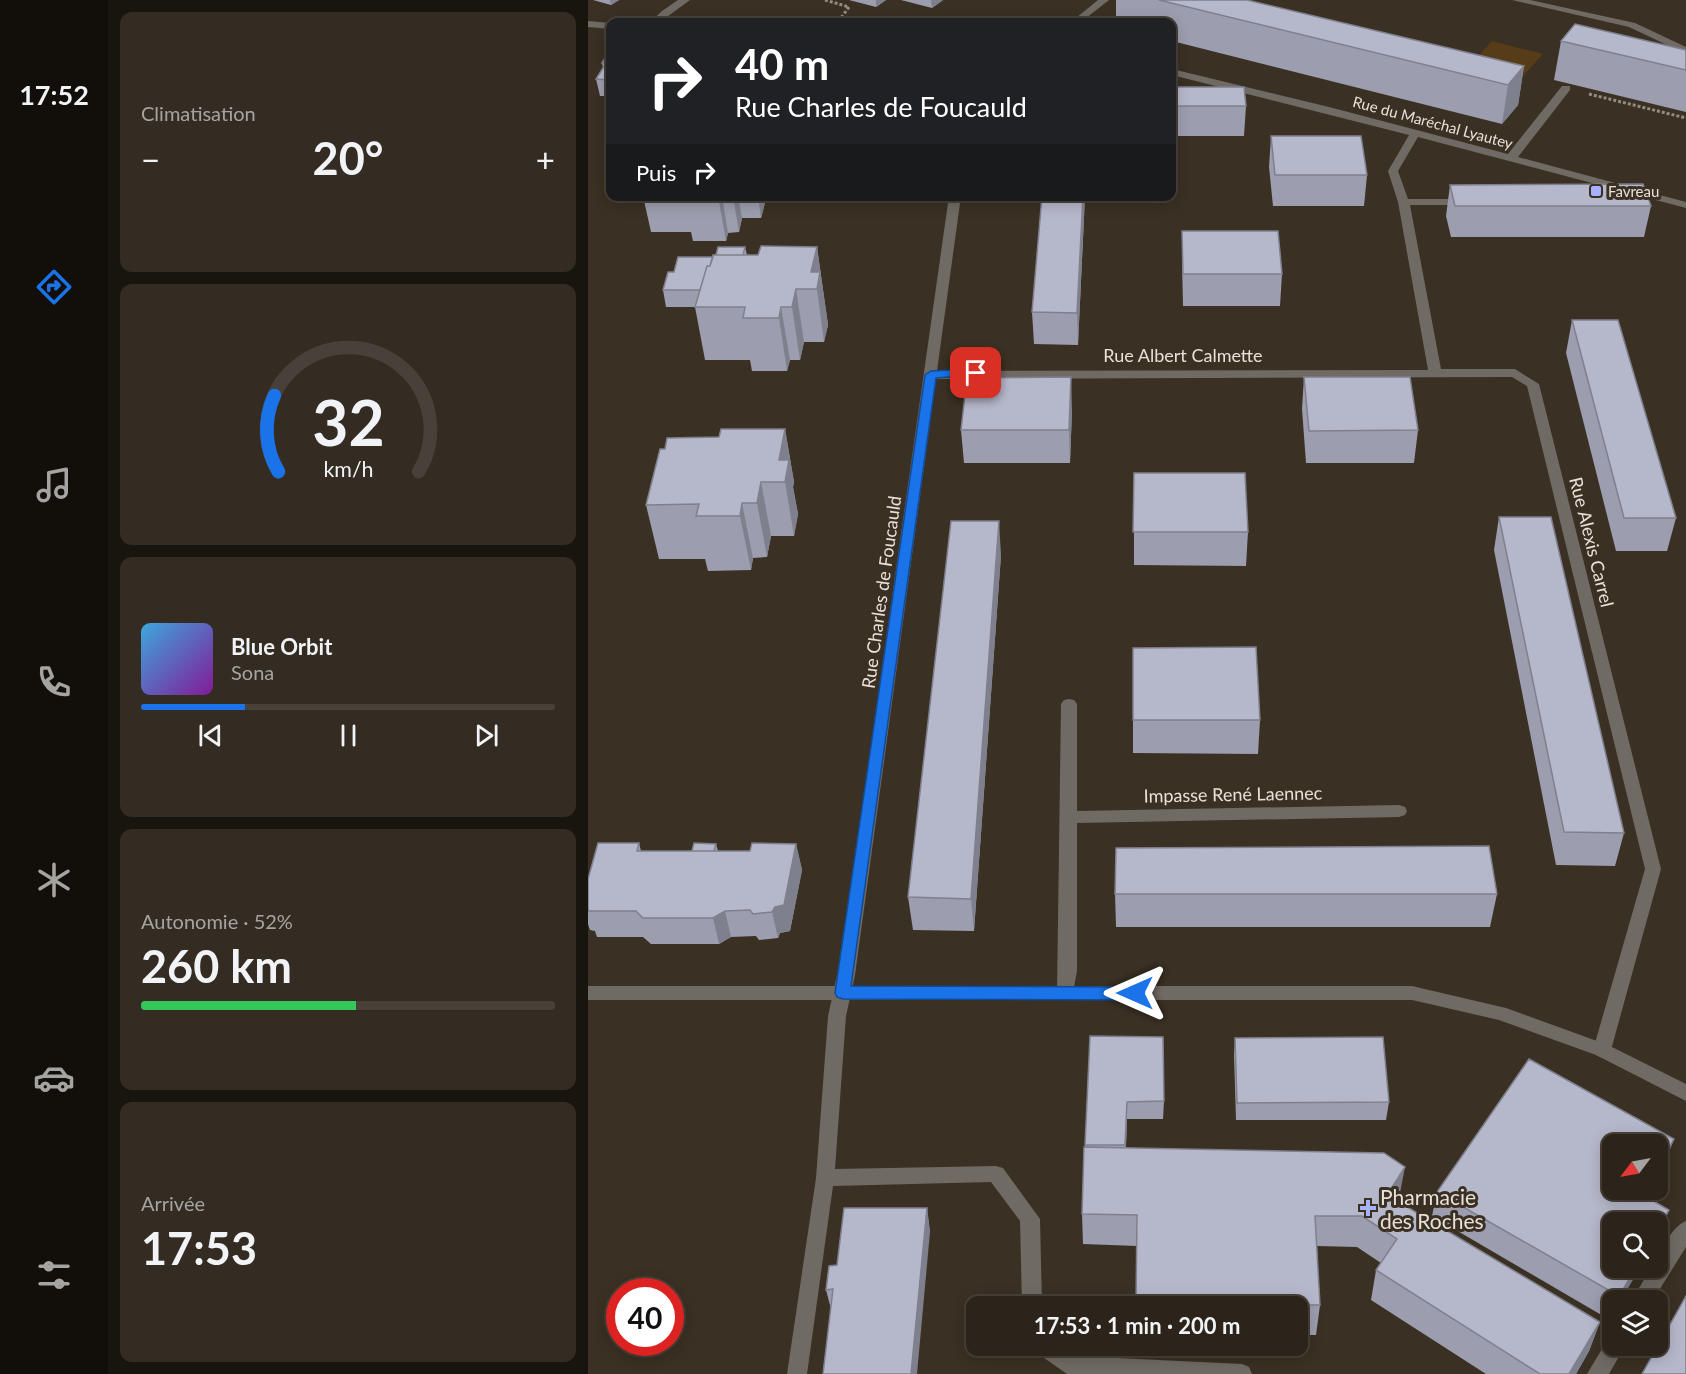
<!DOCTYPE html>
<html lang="fr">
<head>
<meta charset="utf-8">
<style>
	body { margin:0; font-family:Lato,sans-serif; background:#342c23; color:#f1f3f6; height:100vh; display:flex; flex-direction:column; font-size:22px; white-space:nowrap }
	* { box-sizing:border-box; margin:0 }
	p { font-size:20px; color:#a6a4a2 }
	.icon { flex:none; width:33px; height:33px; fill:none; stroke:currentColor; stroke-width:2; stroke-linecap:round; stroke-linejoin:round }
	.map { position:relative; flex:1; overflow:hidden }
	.panel { display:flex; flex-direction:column; gap:12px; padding:12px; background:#18140e; width:480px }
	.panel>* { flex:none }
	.hud { position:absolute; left:18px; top:18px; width:570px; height:183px; border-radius:12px; box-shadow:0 3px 15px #0003,0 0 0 2px #484139; background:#202124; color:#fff; overflow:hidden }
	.needle { width:39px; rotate:238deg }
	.tools { position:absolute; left:1014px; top:1134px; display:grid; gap:12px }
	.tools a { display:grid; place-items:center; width:66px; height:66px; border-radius:12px; background:#2c241a; box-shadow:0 3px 15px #0003,0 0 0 2px #484139; font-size:30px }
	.speed { position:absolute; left:18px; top:1278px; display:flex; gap:12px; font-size:30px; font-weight:700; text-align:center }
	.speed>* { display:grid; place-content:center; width:78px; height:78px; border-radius:50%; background:#2c241a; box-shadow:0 3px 15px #0003,0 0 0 2px #484139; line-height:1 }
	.speed .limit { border:9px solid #d22; background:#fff; color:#111 }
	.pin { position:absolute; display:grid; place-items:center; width:51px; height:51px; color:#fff; margin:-26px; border-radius:12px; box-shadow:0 3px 9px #0006 }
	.me { position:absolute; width:66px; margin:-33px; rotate:270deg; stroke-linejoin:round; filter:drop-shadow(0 0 4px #0008) }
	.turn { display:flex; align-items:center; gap:21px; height:126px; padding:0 30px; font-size:27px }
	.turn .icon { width:78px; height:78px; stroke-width:2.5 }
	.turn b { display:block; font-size:42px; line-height:51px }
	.then { display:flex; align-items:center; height:57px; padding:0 30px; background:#0003; gap:12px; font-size:22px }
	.big { font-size:45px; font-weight:700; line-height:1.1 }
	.panel .tile { flex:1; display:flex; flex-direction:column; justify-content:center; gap:9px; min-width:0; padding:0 21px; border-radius:12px; background:#342c23 }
	.panel .dial { align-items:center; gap:0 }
	.dial svg { height:156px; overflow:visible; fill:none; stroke:#484139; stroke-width:7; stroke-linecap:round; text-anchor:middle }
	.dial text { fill:#f1f3f6; stroke:none }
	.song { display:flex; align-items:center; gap:18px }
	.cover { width:72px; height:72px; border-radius:9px; background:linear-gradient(135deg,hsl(200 70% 55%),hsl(290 70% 35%)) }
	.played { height:6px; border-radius:3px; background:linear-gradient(90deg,#1a73e8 25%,#484139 25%) }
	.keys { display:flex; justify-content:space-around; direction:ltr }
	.heat { display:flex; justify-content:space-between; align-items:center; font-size:33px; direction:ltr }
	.charge { height:9px; border-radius:4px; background:linear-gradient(90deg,#34c759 52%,#484139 0) }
	.trip { position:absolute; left:378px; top:1296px; width:342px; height:60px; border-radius:12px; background:#2c241a; box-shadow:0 3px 15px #0003,0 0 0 2px #484139; font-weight:700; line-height:60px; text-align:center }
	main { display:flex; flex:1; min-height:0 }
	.dock { display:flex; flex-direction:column; width:108px; justify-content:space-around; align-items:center; background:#120e0a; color:#a6a4a2 }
	.dock .icon { width:42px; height:42px }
	.dock .current { color:#1a73e8 }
	.dock b { font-size:27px; color:#f1f3f6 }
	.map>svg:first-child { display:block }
</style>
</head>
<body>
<main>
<nav class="dock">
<b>17:52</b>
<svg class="icon current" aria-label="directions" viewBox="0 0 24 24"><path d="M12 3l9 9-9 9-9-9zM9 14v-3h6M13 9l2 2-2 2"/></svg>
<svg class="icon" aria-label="music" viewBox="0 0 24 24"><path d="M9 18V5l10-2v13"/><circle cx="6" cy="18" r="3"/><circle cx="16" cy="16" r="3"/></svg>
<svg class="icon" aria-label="phone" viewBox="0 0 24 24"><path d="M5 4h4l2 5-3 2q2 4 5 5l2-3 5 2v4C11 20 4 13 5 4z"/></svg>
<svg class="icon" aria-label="climate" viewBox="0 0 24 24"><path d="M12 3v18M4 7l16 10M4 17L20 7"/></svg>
<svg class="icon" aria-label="car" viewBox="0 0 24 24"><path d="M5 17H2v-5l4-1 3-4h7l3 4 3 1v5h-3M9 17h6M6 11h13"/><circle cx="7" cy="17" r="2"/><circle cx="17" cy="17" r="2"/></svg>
<svg class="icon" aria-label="filters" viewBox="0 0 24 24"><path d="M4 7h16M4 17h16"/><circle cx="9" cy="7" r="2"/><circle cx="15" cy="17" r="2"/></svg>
</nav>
<section class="panel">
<div class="tile"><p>Climatisation</p>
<div class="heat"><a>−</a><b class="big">20°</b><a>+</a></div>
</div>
<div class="tile dial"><svg viewBox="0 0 100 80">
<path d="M14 69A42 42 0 1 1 86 69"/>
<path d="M14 69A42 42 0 0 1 12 30" stroke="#1a73e8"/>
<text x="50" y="56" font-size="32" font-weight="700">32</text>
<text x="50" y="72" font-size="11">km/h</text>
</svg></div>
<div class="tile">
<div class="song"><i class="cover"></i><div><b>Blue Orbit</b><p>Sona</p></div></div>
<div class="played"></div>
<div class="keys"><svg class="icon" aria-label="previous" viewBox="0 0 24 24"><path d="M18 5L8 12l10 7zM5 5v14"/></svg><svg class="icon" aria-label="pause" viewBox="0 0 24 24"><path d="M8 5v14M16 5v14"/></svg><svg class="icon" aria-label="next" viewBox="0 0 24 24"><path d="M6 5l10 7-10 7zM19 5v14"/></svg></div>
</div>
<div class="tile"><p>Autonomie · 52%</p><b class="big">260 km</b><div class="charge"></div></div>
<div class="tile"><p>Arrivée</p><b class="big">17:53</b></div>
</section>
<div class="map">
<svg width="1098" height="1374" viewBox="0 0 1098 1374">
	<rect width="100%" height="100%" fill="#3a3023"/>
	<!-- green -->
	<path fill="#573c18" d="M904 41 955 54 933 78 882 65Z"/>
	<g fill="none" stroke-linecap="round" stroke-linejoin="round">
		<!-- path -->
		<path stroke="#948b81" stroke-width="3" stroke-dasharray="3 2" stroke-linecap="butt" d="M237 0 261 7 250 22
			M1001 94 1098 118"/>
		<!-- service -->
		<path fill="#706a64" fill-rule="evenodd" d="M1098 1221V1247L1065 1300H1044L1063 1268H1070C1070 1253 1084 1226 1098 1221Z
			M1024 1337V1346H1037L1021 1374H999L1020 1339Z"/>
		<!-- minor -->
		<path fill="#706a64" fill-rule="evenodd" d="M90 0H102L72 22H62L74 11Z
			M510 0H521L493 22H483Z
			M924 0H942L1047 23 1098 47V54L1041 27Z
			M0 21 22 23V29L0 27Z
			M584 69 741 107 920 154 974 86H982V90L930 157 1098 202V208L830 137 810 171 820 199H879L885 202 879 205H822L853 369H927L951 384 1073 869 1023 1050 1020 1055 1014 1058 1008 1055 1005 1050 1057 869 939 386 924 377 348 379 267 975 258 1016 247 1169 408 1166 415 1168 452 1219 454 1306H434L432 1221 403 1182 245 1186 219 1374H199L228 1178 240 1016 249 975 270 837 361 196H373L349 371 840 370 810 202 800 171 821 135 584 75Z
			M481 699 486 700 489 704V811L811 805 817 807 819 811 817 815 811 817 489 823V971L484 998 478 1000 472 998 469 993 473 704 476 700Z
			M446 1346H472L487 1356 654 1364 661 1367 664 1374H479L449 1353Z"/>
		<!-- tertiary -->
		<path fill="#706a64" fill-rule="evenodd" d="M0 986H824L918 1008 1020 1045 1098 1084V1101L1008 1055 911 1020 824 1000H0Z"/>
	</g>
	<!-- wall -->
	<path fill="#9c9dae" d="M5 0H31L23 5Z
		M261 0H298L288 7Z
		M313 0H355L344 8Z
		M528 0H659L936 66 930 105 914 124 584 41V22H528Z
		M973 41 1098 50V112L966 80Z
		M22 55V96H12L8 79 15 68 14 63Z
		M584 87 658 106 656 136H584Z
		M683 136 779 175 776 206H685L681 167Z
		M862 185 1063 206 1056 237H863L858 216Z
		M55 196H176L177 203 173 218H154L151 232 140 233 138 241H105L103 232H63Z
		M497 196 490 345 446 344 444 312Z
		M594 231 694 274 692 306H595L594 262Z
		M157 247 159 255H170L229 247 240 325 236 342H216L212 360H202L199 371H164L162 360H117L107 307H78L75 290 86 272 125 257Z
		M984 320 1088 518 1079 551H1028L978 353Z
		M716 377 830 430 826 463H718L714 409Z
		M484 410 482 463H376L373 430Z
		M197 429 206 482 205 487 210 514 206 536H183L179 557 165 558 163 570 120 571 117 559H71L58 505 77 449 131 437Z
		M546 473 660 532 658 566 546 565Z
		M911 517 1036 833 1027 866 968 865 906 550Z
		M413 555 386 931 325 930 320 897Z
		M545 648 672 720 670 754 545 753Z
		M51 843 53 851H104L128 844 130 851H162L208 844 214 870 202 931 192 933 190 938 171 940 168 936 143 937 131 944H63L55 937H9L7 931 2 930 0 924V879Z
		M527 894H909L902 927H528Z
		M502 1036 576 1101 575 1119H539L538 1148 811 1198 809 1201 1012 1322 1001 1351 988 1374H898L783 1300 788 1270 793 1263 769 1247 729 1246 732 1305 728 1335H710V1306H548L549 1246 495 1244 494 1214Z
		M647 1038 801 1102 798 1120H648L646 1055Z
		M1086 1139 1076 1164 1070 1177V1144L1024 1190H1063L1059 1197 1081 1210 1070 1238V1222L1033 1300H1024V1316L1022 1320 844 1216 849 1192Z
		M339 1208 342 1232 243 1309 238 1290 249 1265Z"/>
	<!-- shaded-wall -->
	<path fill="#7f808d" d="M22 0H31L23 5Z
		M288 0H298L288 7Z
		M343 0H355L344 8Z
		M936 66 930 105 914 124 920 85Z
		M130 196H134L140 233 138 241Z
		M145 196H150L154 218 151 232Z
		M170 196H176L177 203 173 218Z
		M495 196H497L490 345 489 313Z
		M229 247 240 325 236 342 229 289 223 272Z
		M208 289 216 342 212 360 204 307Z
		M193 307 202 360 199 371 191 318Z
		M483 377 484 410 482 463 481 430Z
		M197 429 206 482 205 487 210 514 206 536 197 482 191 460Z
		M173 482 183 536 179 557 169 503Z
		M154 503 165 558 163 570 152 516Z
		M411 521 413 555 386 931 383 899Z
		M208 844 214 870 202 931 192 933 190 938 184 912Z
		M137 911 143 937 131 944 125 918Z
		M539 1102V1119L537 1162V1145Z
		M1086 1139 1076 1164 1070 1177V1169Z
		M817 1167 811 1198 793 1226 799 1195Z
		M1058 1190H1063L1047 1220 1055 1195Z
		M339 1208 342 1232 329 1374H323Z
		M1081 1210 1071 1234 1070 1238V1229Z
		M1048 1268H1052L1033 1300H1029Z
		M1012 1322 1001 1351 988 1374H981Z"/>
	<!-- building -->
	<path fill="#b5b7ca" stroke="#7f808d" stroke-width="1.5" d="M571 0H659L936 66 920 85Z
		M987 24 1098 50V70L973 41Z
		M19 55H22V80L8 79 18 63H14Z
		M584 87H656L658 106H584Z
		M683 136H773L779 175H687Z
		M1055 184 1063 206H867L862 185Z
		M454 196H495L489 313 444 312Z
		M594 231H690L694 274H595Z
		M173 246 229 247 223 272H232L229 289H208L204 307H193L191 318H155L157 307H107L119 266H122L125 255H170Z
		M130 247H157L155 255H128Z
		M90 257H125L122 266H119L112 290H75L80 272H86Z
		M984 320H1030L1088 518H1036Z
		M483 377 481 430H373L379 378Z
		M716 377H822L830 430 721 431Z
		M133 429H197L191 460H201L197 482H173L169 503H154L152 516H108L111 504 58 505 72 449H77L79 438 131 437Z
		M546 473H657L660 532H545Z
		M911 517H963L1036 833 976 832Z
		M363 521H411L383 899 320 897Z
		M668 647 672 720H545V648Z
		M10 843H51L49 851H162L164 843 208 844 196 905 187 907 184 912 165 914 162 910 137 911 125 918H55L48 911H1L0 909V879Z
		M106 843 128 844 126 851H104Z
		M901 846 909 894H527L528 848Z
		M502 1036 575 1037 576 1101 539 1102 537 1145H497Z
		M795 1037 801 1102 649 1103 647 1038Z
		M941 1059 1086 1139 1070 1169V1144H1024V1190H1058L1055 1195 1081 1210 1070 1229V1222H1024V1268H1048L1031 1296 849 1192Z
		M496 1147 796 1153 817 1167 799 1195 1012 1322 981 1374H952L788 1270 809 1239 774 1216H727L732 1305H548L549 1215 494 1214Z
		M256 1208H339L323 1374H235L245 1289 238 1290 241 1266 249 1265Z
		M1098 1296V1374H1054Z"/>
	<!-- route -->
	<path fill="#1a73e8" stroke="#114b97" stroke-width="1.5" d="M388 369 392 370V375L348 378 263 986 547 987 553 989 555 993 553 998 547 1000 255 999 249 997 247 993 337 375 343 371Z"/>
	<!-- markers -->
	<g fill="#a9b0fc" stroke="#3a3023" stroke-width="2">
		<rect x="1002" y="185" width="12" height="12" rx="3"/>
		<path d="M777 1199h6v6h6v6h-6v6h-6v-6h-6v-6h6z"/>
	</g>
	<g text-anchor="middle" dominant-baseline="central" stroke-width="6" stroke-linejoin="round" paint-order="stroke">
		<!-- far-street labels -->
		<g font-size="15" fill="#e8e1d9" stroke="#3a3023">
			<text transform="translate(845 122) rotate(15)">Rue du Maréchal Lyautey</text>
		</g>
		<!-- far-poi labels -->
		<g font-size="15" fill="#e8e1d9" stroke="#3a3023" text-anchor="start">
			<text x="1020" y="191">Favreau</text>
		</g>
		<!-- street labels -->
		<g font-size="18" fill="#e8e1d9" stroke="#3a3023">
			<text x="595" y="355">Rue Albert Calmette</text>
			<text transform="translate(1004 542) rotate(76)">Rue Alexis Carrel</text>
			<text transform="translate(293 592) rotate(-82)">Rue Charles de Foucauld</text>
			<text transform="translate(645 794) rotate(-1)">Impasse René Laennec</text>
		</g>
		<!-- near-poi labels -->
		<g font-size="21" fill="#e8e1d9" stroke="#3a3023" text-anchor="start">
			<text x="792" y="1196">Pharmacie<tspan x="792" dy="24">des Roches</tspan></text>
		</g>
	</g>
</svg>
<div class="tools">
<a><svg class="needle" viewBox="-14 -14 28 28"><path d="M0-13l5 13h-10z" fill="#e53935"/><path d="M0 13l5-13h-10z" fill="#a6a4a2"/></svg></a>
<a><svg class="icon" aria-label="search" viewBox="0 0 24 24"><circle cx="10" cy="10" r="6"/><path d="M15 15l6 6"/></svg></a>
<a><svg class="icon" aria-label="layers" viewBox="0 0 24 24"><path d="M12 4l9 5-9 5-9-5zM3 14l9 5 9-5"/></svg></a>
</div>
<div class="speed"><div class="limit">40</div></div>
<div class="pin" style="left:388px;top:373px;background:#d93025"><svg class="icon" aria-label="arrive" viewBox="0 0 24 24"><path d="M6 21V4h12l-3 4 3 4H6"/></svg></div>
<svg class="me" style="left:547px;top:993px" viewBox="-20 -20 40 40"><path d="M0-17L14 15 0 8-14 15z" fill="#1a73e8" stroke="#fff" stroke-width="4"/></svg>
<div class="trip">17:53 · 1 min · 200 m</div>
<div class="hud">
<div class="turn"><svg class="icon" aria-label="right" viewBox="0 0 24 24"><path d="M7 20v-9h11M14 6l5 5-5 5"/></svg><div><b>40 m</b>Rue Charles de Foucauld</div></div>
<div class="then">Puis<svg class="icon" aria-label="right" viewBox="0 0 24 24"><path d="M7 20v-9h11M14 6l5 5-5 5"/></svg></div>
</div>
</div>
</main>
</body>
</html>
